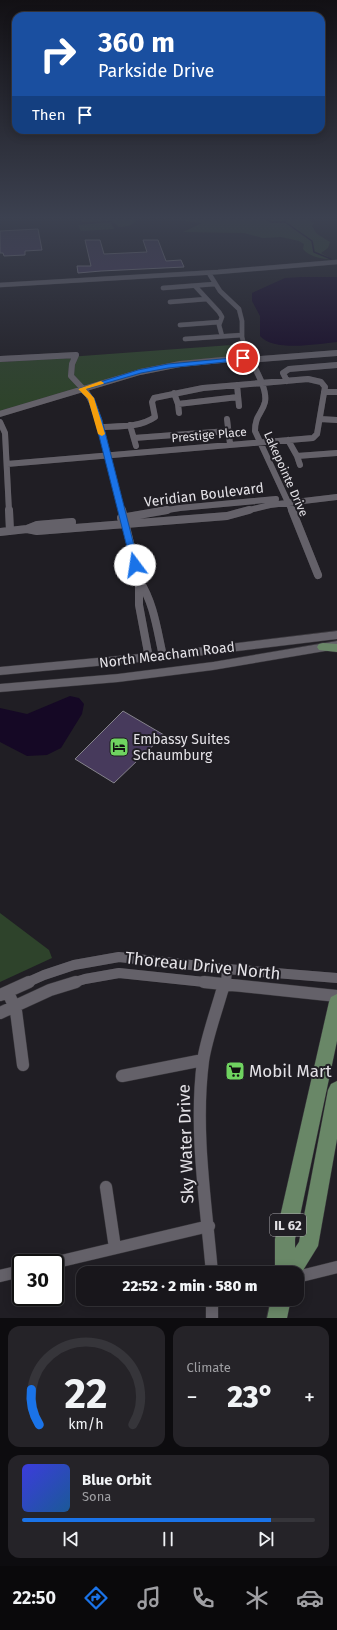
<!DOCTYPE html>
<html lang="en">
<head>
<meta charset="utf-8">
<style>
	body { margin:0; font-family:"Fira Sans",sans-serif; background:#252328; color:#f1f3f6; height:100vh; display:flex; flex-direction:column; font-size:15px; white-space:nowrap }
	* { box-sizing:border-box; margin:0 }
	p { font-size:13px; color:#9f9fa3 }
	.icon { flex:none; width:22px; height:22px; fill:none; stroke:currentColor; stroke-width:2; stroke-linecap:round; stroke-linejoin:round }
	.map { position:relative; height:1318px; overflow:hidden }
	.side { display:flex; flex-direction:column; gap:8px; padding:8px; background:#0d0c0f; flex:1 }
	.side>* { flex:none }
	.hud { position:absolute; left:12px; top:12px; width:313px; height:122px; border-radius:12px; box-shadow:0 2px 10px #0003,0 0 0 1px #36353a; background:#1a4fa0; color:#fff; overflow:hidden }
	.speed { position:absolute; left:12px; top:1254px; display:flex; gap:8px; font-size:20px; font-weight:700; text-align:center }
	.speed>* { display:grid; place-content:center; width:52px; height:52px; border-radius:50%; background:#18161b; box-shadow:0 2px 10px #0003,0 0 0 1px #36353a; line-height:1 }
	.speed .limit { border:2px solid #111; border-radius:6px; background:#fff; color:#111 }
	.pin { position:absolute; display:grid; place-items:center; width:34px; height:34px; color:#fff; margin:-17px; border:2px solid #fff; border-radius:50%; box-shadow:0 1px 4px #0007 }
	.me { position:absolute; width:44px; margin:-22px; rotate:346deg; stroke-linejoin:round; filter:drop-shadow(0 0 3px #0008) }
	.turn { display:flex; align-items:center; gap:14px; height:84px; padding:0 20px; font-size:18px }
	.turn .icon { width:52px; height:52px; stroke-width:2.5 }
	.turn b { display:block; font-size:28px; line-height:34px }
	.then { display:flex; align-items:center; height:38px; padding:0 20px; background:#0003; gap:8px; font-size:15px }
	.big { font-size:30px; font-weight:800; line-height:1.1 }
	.side .card { flex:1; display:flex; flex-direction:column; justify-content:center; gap:6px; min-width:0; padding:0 14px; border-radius:12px; background:#252328 }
	.side .dial { align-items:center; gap:0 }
	.dial svg { height:104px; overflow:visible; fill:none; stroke:#36353a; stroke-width:7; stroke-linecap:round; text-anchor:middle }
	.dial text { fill:#f1f3f6; stroke:none }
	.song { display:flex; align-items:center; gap:12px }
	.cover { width:48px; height:48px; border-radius:6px; background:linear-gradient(135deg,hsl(240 70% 55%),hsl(210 70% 35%)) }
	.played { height:4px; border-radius:2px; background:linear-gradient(90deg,#1a73e8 85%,#36353a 85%) }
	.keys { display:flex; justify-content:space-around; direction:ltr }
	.heat { display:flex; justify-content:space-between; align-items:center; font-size:22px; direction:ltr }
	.side .tiles { flex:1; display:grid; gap:8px; grid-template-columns:1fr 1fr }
	.card:last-child { grid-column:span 2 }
	.trip { position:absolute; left:76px; top:1266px; width:228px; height:40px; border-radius:12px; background:#18161b; box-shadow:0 2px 10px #0003,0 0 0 1px #36353a; font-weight:800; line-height:40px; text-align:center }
	.tab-bar { display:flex; height:64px; justify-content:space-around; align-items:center; background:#0a090b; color:#9f9fa3 }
	.tab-bar .icon { width:28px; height:28px }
	.tab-bar .on { color:#1a73e8 }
	.tab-bar b { font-size:18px; color:#f1f3f6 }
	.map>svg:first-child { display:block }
</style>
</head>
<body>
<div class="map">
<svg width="337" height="1318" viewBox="0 0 337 1318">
	<rect width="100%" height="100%" fill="#201e24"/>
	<!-- green -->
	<path fill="#2e432b" d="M80 219H139L129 226 119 227 112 221 81 222Z
		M169 219H307L314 223 312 226 317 234 330 242 328 248 321 253 332 259C323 260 308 256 303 249L304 244 299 241 281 237 263 238 244 233 183 232 202 223Z
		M111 222 114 229 81 231 78 225Z
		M245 344 248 356 168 366 0 414V362Z
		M0 913 49 950 52 958 0 982Z"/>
	<!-- water -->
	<path fill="#150825" d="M302 277H337V342C317 344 274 352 260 336V316L252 301V293L285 278Z
		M70 696 79 698 84 704 82 714 61 748 47 755 27 756 0 742V708L27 714Z"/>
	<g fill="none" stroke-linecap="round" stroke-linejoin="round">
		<!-- stream -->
		<path stroke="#150825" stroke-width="1.5" d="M266 219 272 222H285L312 241 314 252 331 259"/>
	</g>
	<!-- building -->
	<path fill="#473a5c" stroke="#85838b" d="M38 229 42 250 25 251V255L4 256 3 253H0V231Z
		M85 240H100L104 254 147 252 143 240H158L166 261 181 260 184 267 101 271 78 273 77 266H91Z
		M123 711 164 735 114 783 75 759Z"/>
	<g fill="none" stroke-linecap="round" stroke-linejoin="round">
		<defs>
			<path id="street-far4" d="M210 275 220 291 239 309 242 321V337L245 348
				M0 285 218 272 337 262
				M195 286 219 312 222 317 219 325 222 336
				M163 288 215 284
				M170 302 207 299
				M180 325 220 322
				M185 339 242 335"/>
			<path id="street-far3" d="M245 347C250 362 268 386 265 402 262 414 255 415 255 431L292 511
				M0 359 76 355 72 364 71 376 87 393 93 404 99 420 122 511
				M287 381 283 373 289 369 337 365
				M237 385 239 406
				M324 392H337
				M174 393 178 404 238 397
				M178 404 179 413
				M0 414 140 372 180 364 243 358 248 360 337 353
				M227 419 230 444
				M320 419 337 420
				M0 422 5 433 9 511
				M130 425 136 446
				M134 438 228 431
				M288 440 297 456 337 453
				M297 456 300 465
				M7 464 313 438 317 434 325 387 321 382 308 379 203 388 154 398 152 402 155 417C139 428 119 426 100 427
				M161 511 180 508 276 499
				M245 511 270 505 337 497"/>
			<path id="street-far2" d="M9 510 10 531
				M122 510 139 580V605L149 658
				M292 510 318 575
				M121 518 167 510
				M27 529 37 525 72 522
				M0 532 27 529 37 531 227 516 249 510
				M139 580C154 603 157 630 163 656"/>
			<path id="street-far1" d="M26 983 44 975 74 965 119 957 227 969 337 978
				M72 983 85 979 119 973 214 983
				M226 983 227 969"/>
			<path id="street" d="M204 982 337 996
				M8 992 16 1011 23 1065
				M0 995 29 982
				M0 1013 50 990 76 982
				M122 1076 203 1060
				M106 1187 115 1248
				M53 1263 209 1226
				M212 1273C206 1203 194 1131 203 1061 206 1040 216 1012 222 991L226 982
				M0 1276 21 1271
				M297 1277 337 1267
				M212 1299V1318"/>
			<path id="secondary" d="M337 631V639L172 659 0 675V667L172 651Z
				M337 641V649L213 670 118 682 0 692V684L118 674 213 662Z"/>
			<path id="primary" d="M323 643 337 644V652L319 650 317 647 319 644Z
				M337 994V1041L295 1239V1248L299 1242 328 1090 331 1084 337 1081V1139L318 1246 297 1280V1273H275V1239L329 1002 331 997Z
				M271 1299H291L287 1318H267Z"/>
		</defs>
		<!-- street-far4 casing -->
		<use href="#street-far4" stroke="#3a383d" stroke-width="5"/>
		<!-- street-far3 casing -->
		<use href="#street-far3" stroke="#3a383d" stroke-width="6"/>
		<!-- street-far2 casing -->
		<use href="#street-far2" stroke="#3a383d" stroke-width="8"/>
		<!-- street-far1 casing -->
		<use href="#street-far1" stroke="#3a383d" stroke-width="10"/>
		<!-- street casing -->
		<use href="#street" stroke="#3a383d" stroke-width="13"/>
		<!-- secondary casing -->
		<use href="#secondary" stroke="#3a383d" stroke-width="1"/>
		<!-- primary casing -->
		<use href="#primary" stroke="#3a383d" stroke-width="1"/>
		<!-- street-far4 -->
		<use href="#street-far4" stroke="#646169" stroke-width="4.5"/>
		<!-- street-far3 -->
		<use href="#street-far3" stroke="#646169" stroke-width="6"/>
		<!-- street-far2 -->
		<use href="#street-far2" stroke="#646169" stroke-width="8"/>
		<!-- street-far1 -->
		<use href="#street-far1" stroke="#646169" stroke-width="10"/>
		<!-- street -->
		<use href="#street" stroke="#646169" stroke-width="12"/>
		<!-- secondary -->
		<use href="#secondary" fill="#646169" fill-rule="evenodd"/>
		<!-- primary -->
		<use href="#primary" fill="#698767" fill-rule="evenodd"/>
	</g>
	<!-- sky -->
	<linearGradient id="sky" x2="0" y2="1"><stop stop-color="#121014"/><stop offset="0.54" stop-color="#3c4150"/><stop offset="1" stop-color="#3c4150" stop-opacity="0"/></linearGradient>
	<rect width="337" height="403" fill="url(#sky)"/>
	<!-- route -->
	<path fill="#1a73e8" stroke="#114b97" d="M243 357H245V360L168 368 141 373 86 389 94 398 102 420 139 565 138 567H132L95 420 88 399 78 389 138 370 168 364Z"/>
	<!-- slow -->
	<path fill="#f59e0b" d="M101 381 104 383 103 384 86 389 94 398 105 434 102 436 98 434 88 399 78 389Z"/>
	<!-- icons -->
	<defs>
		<symbol id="hotel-square" viewBox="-11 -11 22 22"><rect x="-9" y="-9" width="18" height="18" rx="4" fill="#6fd360" stroke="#201e24"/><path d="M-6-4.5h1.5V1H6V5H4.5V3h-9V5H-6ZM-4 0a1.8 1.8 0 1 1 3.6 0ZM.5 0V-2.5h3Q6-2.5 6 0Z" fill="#111"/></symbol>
		<symbol id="supermarket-square" viewBox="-11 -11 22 22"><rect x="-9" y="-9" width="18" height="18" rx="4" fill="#6fd360" stroke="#201e24"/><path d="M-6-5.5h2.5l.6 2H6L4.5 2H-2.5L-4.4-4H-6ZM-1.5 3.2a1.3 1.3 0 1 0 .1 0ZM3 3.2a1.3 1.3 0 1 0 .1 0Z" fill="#111"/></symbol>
	</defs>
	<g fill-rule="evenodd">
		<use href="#hotel-square" x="108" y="736" width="22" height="22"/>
		<use href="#supermarket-square" x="224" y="1060" width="22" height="22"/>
	</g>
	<g text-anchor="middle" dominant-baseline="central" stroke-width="4" stroke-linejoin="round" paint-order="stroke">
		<!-- far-street labels -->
		<g font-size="12" fill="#e4e2e7" stroke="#201e24">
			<text transform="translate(209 435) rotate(-5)">Prestige Place</text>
			<text transform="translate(286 474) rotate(66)">Lakepointe Drive</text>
		</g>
		<!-- shield labels -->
		<rect fill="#201e24" stroke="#a9a7ac" stroke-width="1" x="270" y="1214" width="36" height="22" rx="3"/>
		<g font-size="13" font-weight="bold" fill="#e4e2e7">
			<text x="288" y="1225">IL 62</text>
		</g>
		<!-- street labels -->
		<g font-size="14" fill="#e4e2e7" stroke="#201e24">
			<text transform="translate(204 495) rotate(-7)">Veridian Boulevard</text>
			<text transform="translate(167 655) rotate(-7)">North Meacham Road</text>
		</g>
		<!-- poi labels -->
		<g font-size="14" fill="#e4e2e7" stroke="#201e24" text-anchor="start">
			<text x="133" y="739">Embassy Suites<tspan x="133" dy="16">Schaumburg</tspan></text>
		</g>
		<!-- near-street labels -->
		<g font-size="17" fill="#e4e2e7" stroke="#201e24">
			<text transform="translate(203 966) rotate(6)">Thoreau Drive North</text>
			<text transform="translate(186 1144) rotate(-92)">Sky Water Drive</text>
		</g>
		<!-- near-poi labels -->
		<g font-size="17" fill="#e4e2e7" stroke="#201e24" text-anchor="start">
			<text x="249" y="1071">Mobil Mart</text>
		</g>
	</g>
</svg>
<div class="speed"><div class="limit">30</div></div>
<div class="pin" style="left:243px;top:358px;background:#d93025"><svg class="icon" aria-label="arrive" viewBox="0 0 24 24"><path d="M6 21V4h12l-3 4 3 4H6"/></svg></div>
<svg class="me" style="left:135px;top:565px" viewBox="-20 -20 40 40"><circle r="19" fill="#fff"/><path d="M0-13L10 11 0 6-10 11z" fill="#1a73e8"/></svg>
<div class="trip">22:52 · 2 min · 580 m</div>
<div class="hud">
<div class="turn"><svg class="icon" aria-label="right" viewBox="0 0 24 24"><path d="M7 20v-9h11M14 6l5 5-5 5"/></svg><div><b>360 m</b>Parkside Drive</div></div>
<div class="then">Then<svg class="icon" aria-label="arrive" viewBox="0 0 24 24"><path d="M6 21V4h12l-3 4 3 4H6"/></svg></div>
</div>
</div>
<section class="side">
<div class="tiles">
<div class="card dial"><svg viewBox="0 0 100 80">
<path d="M14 69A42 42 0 1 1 86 69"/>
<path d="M14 69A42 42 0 0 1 8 42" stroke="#1a73e8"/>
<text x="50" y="56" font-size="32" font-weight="700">22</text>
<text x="50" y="72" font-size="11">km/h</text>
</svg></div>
<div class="card"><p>Climate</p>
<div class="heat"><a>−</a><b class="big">23°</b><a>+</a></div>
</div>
<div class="card">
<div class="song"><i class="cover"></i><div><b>Blue Orbit</b><p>Sona</p></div></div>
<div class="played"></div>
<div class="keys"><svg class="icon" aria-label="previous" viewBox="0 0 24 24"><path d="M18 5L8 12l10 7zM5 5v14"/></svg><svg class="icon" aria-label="pause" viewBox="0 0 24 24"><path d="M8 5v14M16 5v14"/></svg><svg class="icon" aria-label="next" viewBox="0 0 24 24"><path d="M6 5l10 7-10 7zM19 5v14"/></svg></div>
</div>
</div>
</section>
<nav class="tab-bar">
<b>22:50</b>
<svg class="icon on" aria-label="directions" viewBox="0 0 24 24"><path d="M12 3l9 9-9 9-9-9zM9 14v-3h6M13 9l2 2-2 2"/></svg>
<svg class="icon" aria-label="music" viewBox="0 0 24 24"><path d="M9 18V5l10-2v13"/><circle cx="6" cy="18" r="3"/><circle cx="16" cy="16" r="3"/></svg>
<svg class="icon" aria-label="phone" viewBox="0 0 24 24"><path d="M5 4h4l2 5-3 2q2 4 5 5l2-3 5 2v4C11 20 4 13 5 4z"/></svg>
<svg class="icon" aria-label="climate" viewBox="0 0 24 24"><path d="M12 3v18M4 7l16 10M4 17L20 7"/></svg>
<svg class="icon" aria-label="car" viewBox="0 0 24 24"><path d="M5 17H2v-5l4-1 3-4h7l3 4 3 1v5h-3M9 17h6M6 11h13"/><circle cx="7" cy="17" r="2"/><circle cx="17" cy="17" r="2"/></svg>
</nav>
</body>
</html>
